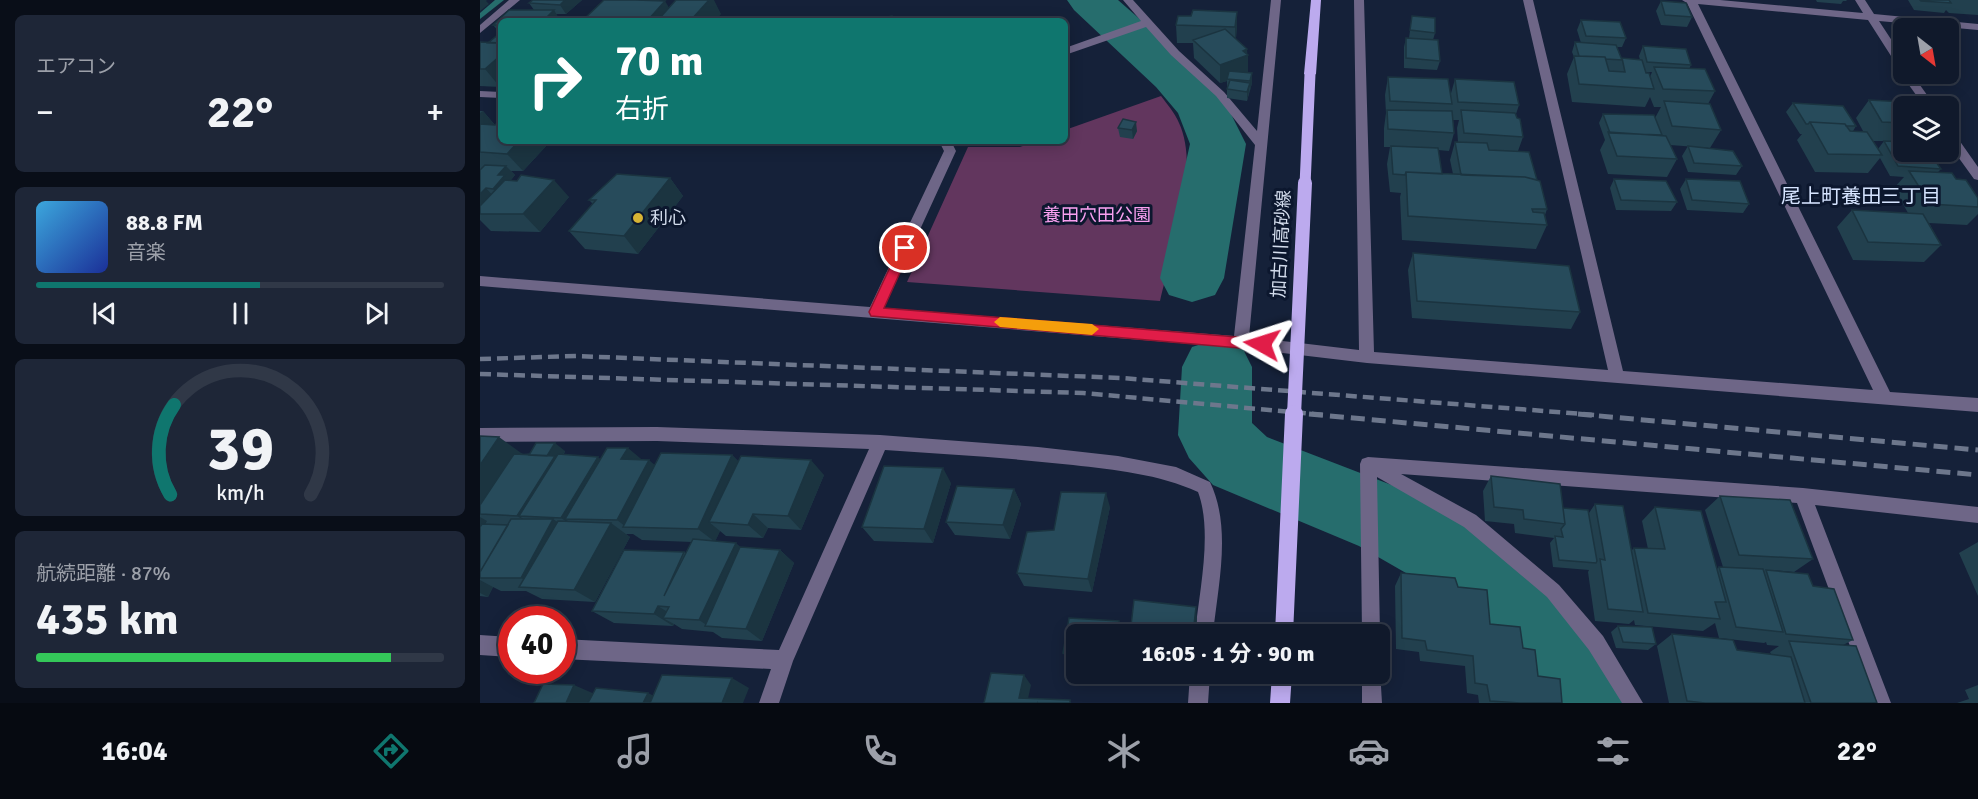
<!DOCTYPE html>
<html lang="ja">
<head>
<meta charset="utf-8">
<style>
	body { margin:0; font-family:Signika,"Noto Sans JP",sans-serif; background:#1e2637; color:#f1f3f6; height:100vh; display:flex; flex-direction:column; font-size:22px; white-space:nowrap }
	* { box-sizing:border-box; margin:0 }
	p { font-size:20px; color:#9ca0a9 }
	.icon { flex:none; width:33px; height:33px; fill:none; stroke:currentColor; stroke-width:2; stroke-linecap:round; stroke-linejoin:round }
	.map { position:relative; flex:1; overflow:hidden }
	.side { display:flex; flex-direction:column; gap:15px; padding:15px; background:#090e18; width:480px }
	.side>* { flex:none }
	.banner { position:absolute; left:18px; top:18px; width:570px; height:126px; border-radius:9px; box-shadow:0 3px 15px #0003,0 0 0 2px #303847; background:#0f766e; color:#fff; overflow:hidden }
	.needle { width:39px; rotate:149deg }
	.buttons { position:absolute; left:1413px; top:18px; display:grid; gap:12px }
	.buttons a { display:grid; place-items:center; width:66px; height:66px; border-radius:9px; background:#10192b; box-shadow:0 3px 15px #0003,0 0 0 2px #303847; font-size:30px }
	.speed { position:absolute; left:18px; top:606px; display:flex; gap:12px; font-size:30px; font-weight:700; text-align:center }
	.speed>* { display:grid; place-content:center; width:78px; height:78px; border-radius:50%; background:#10192b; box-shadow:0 3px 15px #0003,0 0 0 2px #303847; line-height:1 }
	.speed .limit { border:9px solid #d22; background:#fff; color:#111 }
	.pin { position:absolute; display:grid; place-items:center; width:51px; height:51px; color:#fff; margin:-26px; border:3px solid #fff; border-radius:50%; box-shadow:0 2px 6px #0007 }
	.me { position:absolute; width:66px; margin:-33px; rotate:276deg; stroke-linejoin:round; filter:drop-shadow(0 0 4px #0008) }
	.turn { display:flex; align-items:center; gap:21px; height:126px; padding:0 18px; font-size:27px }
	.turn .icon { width:78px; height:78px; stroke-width:2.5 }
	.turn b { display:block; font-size:42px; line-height:51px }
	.big { font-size:45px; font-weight:700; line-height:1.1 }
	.side .tile { flex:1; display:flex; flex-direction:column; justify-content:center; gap:9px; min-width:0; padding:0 21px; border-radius:9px; background:#1e2637 }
	.side .dial { align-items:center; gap:0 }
	.dial svg { height:156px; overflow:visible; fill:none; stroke:#303847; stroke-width:7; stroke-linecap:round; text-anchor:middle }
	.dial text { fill:#f1f3f6; stroke:none }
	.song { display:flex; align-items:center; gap:18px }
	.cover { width:72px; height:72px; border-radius:9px; background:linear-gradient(135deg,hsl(200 70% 55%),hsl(230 70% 35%)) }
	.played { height:6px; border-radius:3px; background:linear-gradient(90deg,#0f766e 55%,#303847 55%) }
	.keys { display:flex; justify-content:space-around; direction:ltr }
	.heat { display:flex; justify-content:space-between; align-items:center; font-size:33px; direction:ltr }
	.charge { height:9px; border-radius:4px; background:linear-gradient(90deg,#34c759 87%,#303847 0) }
	.trip { position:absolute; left:586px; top:624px; width:324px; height:60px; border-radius:9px; background:#10192b; box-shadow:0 3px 15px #0003,0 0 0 2px #303847; font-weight:700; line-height:60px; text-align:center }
	.dock { display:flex; height:96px; justify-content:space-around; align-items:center; background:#060a11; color:#9ca0a9 }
	.dock .icon { width:42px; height:42px }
	.dock .active { color:#0f766e }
	.dock b { font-size:27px; color:#f1f3f6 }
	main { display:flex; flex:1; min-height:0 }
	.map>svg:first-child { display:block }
</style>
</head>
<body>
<main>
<section class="side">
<div class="tile"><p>エアコン</p>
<div class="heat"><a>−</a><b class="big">22°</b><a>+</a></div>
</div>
<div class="tile">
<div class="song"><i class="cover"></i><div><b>88.8 FM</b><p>音楽</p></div></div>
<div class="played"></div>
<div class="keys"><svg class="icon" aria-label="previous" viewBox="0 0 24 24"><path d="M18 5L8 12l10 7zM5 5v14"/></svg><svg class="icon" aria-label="pause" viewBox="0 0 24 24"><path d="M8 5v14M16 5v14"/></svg><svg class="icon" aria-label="next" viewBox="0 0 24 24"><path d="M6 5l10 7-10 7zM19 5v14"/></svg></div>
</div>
<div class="tile dial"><svg viewBox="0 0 100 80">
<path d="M14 69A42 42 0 1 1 86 69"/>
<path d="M14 69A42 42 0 0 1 16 23" stroke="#0f766e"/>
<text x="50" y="56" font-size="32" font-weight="700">39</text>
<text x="50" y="72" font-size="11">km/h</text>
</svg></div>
<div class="tile"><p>航続距離 · 87%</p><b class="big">435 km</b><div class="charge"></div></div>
</section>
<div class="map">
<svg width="1498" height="703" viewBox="0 0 1498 703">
	<rect width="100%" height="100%" fill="#152139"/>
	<!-- green -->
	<path fill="#62365e" d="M681 96C687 104 695 113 699 123 721 170 691 252 680 301L427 282 488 147H540L556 141H585V130Z"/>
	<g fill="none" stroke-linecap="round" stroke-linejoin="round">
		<!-- stream -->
		<path fill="#266d6d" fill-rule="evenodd" d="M15 0H24L0 19V13Z"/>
		<!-- river -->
		<path fill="#266d6d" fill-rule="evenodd" d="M587 0H638L712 65 742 96 766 144 744 278 735 295 712 302 689 295 680 278 710 144 698 113 676 87 594 10Z
			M737 339 762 347 772 367V423L787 437 935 494 1017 536 1080 589 1143 671 1157 703H1056L1020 649 959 592 879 546 733 485 709 458 698 435 702 367 712 347Z"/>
		<!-- minor -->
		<path fill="#6e6687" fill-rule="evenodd" d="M29 0H40L0 33V25Z
			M643 0H653L699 51 744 92 777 131 791 0H801L769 337 879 350 874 0H884L894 352 1128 370 1043 0H1053L1143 371 1393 390 1207 3 1202 0H1240L1383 13 1375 0H1385L1394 14 1498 24V30L1399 21 1424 59V71L1420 70 1388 20 1218 4 1410 392 1498 398V412L887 363 761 348 0 286V276L390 307 464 151 459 141H471L476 151 404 308 754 336 775 145 736 96 691 55 666 27 585 55V48L661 21Z
			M1423 72 1432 74 1455 106H1444L1421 74Z
			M0 91 21 92V98L0 97Z
			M1468 129 1472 130 1498 167V180L1494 179 1468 143Z
			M177 427 400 435 558 447 638 456 696 467 730 482C752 528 738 585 733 634H715C719 592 733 532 718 492 679 474 635 470 593 465 530 458 467 454 405 450L313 661 299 703H279L291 669 82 659V639L299 650 389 449 177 441 0 442V428Z
			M888 457 1323 488 1498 507V523L1335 505 1411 703H1391L1317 503 921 474 996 515 1079 585 1123 636 1163 703H1142L1109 650 1067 597 984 527 897 477 900 634H882L880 464 882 459Z
			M0 635 32 637V657L0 655Z
			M900 670 902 703H882V674H900Z
			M710 674H730L728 703H708Z"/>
		<!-- major -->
		<path fill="#bcaaee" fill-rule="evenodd" d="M831 0H841L836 74 830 77 824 74Z
			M792 674H812L810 703H790Z"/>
		<!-- rail-far1 -->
		<path stroke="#6d778c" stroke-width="4.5" stroke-dasharray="11 6" stroke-linecap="butt" d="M0 359 96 356 641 378 1115 415
			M0 374 603 393 845 415"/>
		<!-- rail -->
		<path stroke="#6d778c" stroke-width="5" stroke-dasharray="14 7" stroke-linecap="butt" d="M829 414 1498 475
			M1098 414 1498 450"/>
		<!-- major-bridge-far2 -->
		<path stroke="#bcaaee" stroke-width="11" d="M825 185 830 74"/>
		<!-- major-bridge-far1 -->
		<path stroke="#bcaaee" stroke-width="14" d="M814 415 825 183"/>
		<!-- major-bridge -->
		<path stroke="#bcaaee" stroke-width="18" d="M804 634 814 414"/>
	</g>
	<!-- wall -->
	<path fill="#22404e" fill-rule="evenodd" d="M53 0H102L86 14H76L80 20 79 21H21V86L20 87 0 86V42L8 43 20 33 13 25 29 10H54L49 3Z
		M1336 0H1367L1366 1H1363L1361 4 1337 2Z
		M1428 0H1498V15L1469 13 1466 10 1464 13 1434 10Z
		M1181 1 1212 17 1207 27 1181 25 1176 11Z
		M757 12 756 39 767 49 768 73 772 83 767 101 747 98V81L740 83 714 58 713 43H697L696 25 711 16Z
		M932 16 955 33 953 40 960 61 957 70 924 68V47L926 38H929Z
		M1101 20 1146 38 1142 47H1137L1141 59 1160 60 1159 56 1163 46 1211 65 1209 69 1235 91 1228 104 1241 130 1230 148 1190 145 1197 159 1187 177 1128 174 1120 150 1125 140 1119 123 1123 114 1175 118 1181 107H1174L1170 97 1165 107 1092 102 1087 74 1094 57 1092 52 1095 42 1101 43 1097 30ZM1166 72H1172L1170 77Z
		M908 77 970 97 975 79 1039 105 1036 114 1043 137 1038 151 1057 180 1067 209 1065 215 1067 225 1056 249 922 240 920 197 921 193 910 192 907 164 910 147H904V128L906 113 905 95ZM973 120H979L977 128 978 142H975L970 160 973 174H962L958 150 969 151 974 133Z
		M1389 100 1424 106V152L1461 169 1458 172 1476 179 1498 198V214L1487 225 1449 223 1461 245 1444 262 1373 260 1357 227 1372 210 1428 213 1414 188 1424 177 1410 176 1400 158 1388 173 1335 172 1317 140 1322 134H1320L1306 112 1313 103 1376 126 1373 131H1383L1376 118ZM1393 141H1404L1398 149Z
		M0 111H3L15 125 21 141H65L68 144 43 171H31L35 175 31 180 89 197 60 232 11 231 0 220V170L1 169H0Z
		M638 128 657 131 653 139 640 137Z
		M1208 146 1262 166 1256 175 1208 172 1202 156Z
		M190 178 203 196 158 254 105 249 89 231 113 204 109 200Z
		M1134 179 1197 202 1191 211 1136 210 1130 188Z
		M1206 179 1269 204 1263 213 1207 210 1200 189Z
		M933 253 1100 312 1091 329 932 318 928 270Z
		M0 436 43 454 85 451 84 454 120 459 162 460 175 465 252 455 259 462 344 475 321 530 288 528 283 538 246 536 240 531 235 541 260 547 300 550 314 563 282 641 242 638 233 632 202 629 194 624 193 626 134 623 112 611 204 552 206 553 212 542 162 540 153 534H146L150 537 115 602 62 599 46 591H21L13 587 8 597 0 596Z
		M1011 476 1083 508 1109 513 1115 504 1151 551 1154 548 1168 549 1162 521 1175 507 1237 569 1239 567H1243L1225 510 1240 496 1333 559 1314 572 1291 570 1333 586 1373 640 1363 645 1397 703H1189L1177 646 1192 634 1257 650 1291 654 1290 652 1299 646 1287 645 1286 642 1284 643 1239 638 1235 623 1223 631 1155 625 1154 620 1149 624 1115 621 1108 572 1109 570 1073 567 1070 543 1074 538 1035 533 1034 524 1005 521 1003 491Z
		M471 483 453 543 394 541 382 527Z
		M534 489 541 504 530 539 475 535 466 522Z
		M630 507 612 592 544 586 537 573 574 530Z
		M1498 542V596L1479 553Z
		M921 573 978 587 1010 624 1043 648 1058 676 1082 703H999L998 695 987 693 985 666 940 661 939 652 916 649 915 586Z
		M589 618 639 621 641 627 640 634H597V659L586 658 583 653Z
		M1138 626 1176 644 1168 650 1136 648 1131 632Z
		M661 674H712L711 679Z
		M1498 685V703H1477L1489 699 1485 690Z"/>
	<!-- shaded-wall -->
	<path fill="#1b3440" d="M0 0H7L6 1 9 4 0 11Z
		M85 0H102L86 14 80 5Z
		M229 0H234L241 14 236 21H210Z
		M185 1 196 19 193 21H167Z
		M74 10 80 20 79 21H63Z
		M757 12V30L755 45V27Z
		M767 49V56L768 55V73L747 79V81L740 83V65L763 51Z
		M21 55V86L20 87 5 69Z
		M772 73V83L770 91V81Z
		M770 83 769 92 767 101V92Z
		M3 111 18 129 0 147V113Z
		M656 122 657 131 653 139 652 130Z
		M39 141H65L68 144 43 171 27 154Z
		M26 166 35 175 30 181 21 198 13 189 18 175Z
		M190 178 203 196 158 254 144 236Z
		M74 180 89 197 60 232 43 214Z
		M6 188 15 198 0 214V194Z
		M19 437 48 458 0 514V465Z
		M75 443 85 451 80 460 39 516 59 529V530L37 516 64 461Z
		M148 448 166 463 141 459Z
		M252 455 266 470 229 522 240 531 235 542 218 529Z
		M118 457 136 472 85 519 102 530V532L81 518Z
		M169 460 186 475 146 527 137 520Z
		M331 460 344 475 321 530 308 516Z
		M463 468 471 483 453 543 444 529Z
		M534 489 541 504 530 539 523 525Z
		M626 493 630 507 612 592 608 579Z
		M273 514 288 528 283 538 268 525Z
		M0 517 7 521 0 533Z
		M73 519 94 533 59 588 41 578Z
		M131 523 150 537 115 602 94 590Z
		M256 543 271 556 228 626 219 620Z
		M300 550 314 563 282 641 266 629Z
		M0 580 13 587 8 597 0 593Z
		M178 606 197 618H183L194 624 193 626 174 614Z
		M716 607 717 619 716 634H713Z
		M639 621 641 627 640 634H638Z
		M544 675 551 685 547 703 539 698Z
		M252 678 269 688 263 703H242Z
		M94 685 117 695 113 703H86Z
		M168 693 188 703H163Z"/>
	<!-- building -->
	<path fill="#274b5b" stroke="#1b3440" stroke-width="1.5" d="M53 0H85L80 5 49 3Z
		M124 0H156L185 1 167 21H120L103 20Z
		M196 0H229L210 21H177Z
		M1440 0H1469L1471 3 1441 1Z
		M1181 1 1206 3 1212 17 1185 15Z
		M29 10H74L63 21H21V25H13Z
		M713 10 757 12 755 27 696 25 698 16H711Z
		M412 16 414 21H386Z
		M932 16 955 18V33L930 30Z
		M1101 20 1140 22 1146 38 1106 36Z
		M745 29 767 49 763 51 768 55 740 65 713 40Z
		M20 33H21V43H8Z
		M926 38 958 40 960 61 926 58Z
		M0 42 21 43V55L5 69H0Z
		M1095 42 1136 45 1142 60 1126 59 1125 57 1099 56Z
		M1163 46 1206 49 1211 65 1167 62Z
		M1094 56 1125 57 1129 71 1145 72 1142 58 1162 60 1166 73H1169L1174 89 1099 84Z
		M1174 67 1225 69 1235 91 1183 89Z
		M749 71 772 73 770 81 747 79Z
		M908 77 968 79 972 104 910 101Z
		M975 79 1034 82 1039 105 978 102Z
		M750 80 770 83 767 92 747 89Z
		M1389 100 1443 103 1445 106H1424V123L1402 122Z
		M1184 101 1230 104 1241 130 1192 126Z
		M1313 103 1363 106 1376 126H1366L1365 124 1330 122 1328 124H1326Z
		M907 110 972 111 974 133 908 129Z
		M981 110 1035 113 1037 118 1040 119 1043 137 984 133Z
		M1123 114 1174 115 1182 135 1130 133Z
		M643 119 656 122 652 130 638 128Z
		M19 121H21V141H39L27 154 0 152V124L15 125Z
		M1330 122 1365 124 1370 131 1387 132 1402 155 1348 154Z
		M1128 132 1186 136 1197 159 1137 156Z
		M1404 141 1424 142V152H1449L1461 169 1418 166Z
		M975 142 1007 143 1009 150 1049 152 1057 180 1045 177 981 175Z
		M911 146 958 148 962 174 926 172 925 175 913 174Z
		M1208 146 1253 151 1262 166 1214 163Z
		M5 165 26 166 18 175H25L13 189 6 188 0 194V170Z
		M1429 171 1472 173 1476 179 1486 180 1498 198V207L1450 204Z
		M926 172 1045 177 1060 181 1067 209H1052L1053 212 1064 213 1067 225 928 216Z
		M137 174 190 178 144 236 89 231 116 200H109Z
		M41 175 74 180 43 214H0V206L25 180 37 181Z
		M1134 179 1186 181 1197 202 1141 200Z
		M1206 179 1260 181 1269 204 1212 200Z
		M1372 210 1443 214 1461 245 1388 242Z
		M933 253 1089 266 1100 312 937 301Z
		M0 436 19 437 0 465Z
		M56 443H75L67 456 49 455Z
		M127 448H148L141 459 169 460 137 520 85 519Z
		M181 453 252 455 218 529 143 527Z
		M34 454 75 456 37 516 0 514V505Z
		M78 454 118 457 81 518 39 516Z
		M261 456 331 460 308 516 273 514 268 525 229 522Z
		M404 466 463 468 444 529 382 527Z
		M1011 476 1080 484 1085 524 1044 519 1043 510 1014 507Z
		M477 486 534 489 523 525 466 522Z
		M581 492 626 493 608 579 537 573 547 532 574 530Z
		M1240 496 1310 500 1333 559 1259 555Z
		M1115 504 1143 506 1163 612 1128 609 1120 559 1125 560Z
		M1175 507 1221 511 1246 602H1235L1240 619 1168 613 1154 548 1185 549Z
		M1083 508 1108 510 1117 561 1116 563 1079 560 1075 536 1083 537 1081 529 1085 524Z
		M31 519H73L41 578H0V572Z
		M78 521 131 523 94 590 39 587Z
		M2 524 28 525 0 572V527Z
		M213 539 256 543 219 620 183 618 189 607 178 606 174 614 112 611 144 550 204 552 184 596Z
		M260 547 300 550 266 629 225 626Z
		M1239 567 1283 569 1303 632 1256 627Z
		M1286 570 1328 574 1333 586 1354 589 1373 640 1306 634Z
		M921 573 975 578 978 587 1007 590 1010 624 1040 627 1043 648 1055 650 1058 676 1080 679 1082 703H1040L1010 701 1007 685 995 683 993 656 947 650 945 641 922 638Z
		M654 600 716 607 713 634H650Z
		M589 618 639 621 638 634H597V653H583Z
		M1138 626 1172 627 1176 644 1143 642Z
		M1192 634 1253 640 1257 650 1311 657 1325 703H1225L1207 701Z
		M1309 641 1376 646 1397 703H1331Z
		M511 673 544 675 539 698 590 700V703H557L558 702 557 703H504Z
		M182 675 252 678 242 703H170Z
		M63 684 94 685 86 703H54Z
		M116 688 168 693 163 703H108Z"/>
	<!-- route -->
	<path fill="#e11d48" stroke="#92132f" stroke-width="1.5" d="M425 243 431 248 404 308 782 339 789 344 782 350 391 316 389 312 419 248Z"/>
	<!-- slow -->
	<path fill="#f59e0b" d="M520 317 612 324 619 329 612 335 520 327 514 322Z"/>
	<!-- markers -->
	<circle fill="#d7b434" stroke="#0c172e" stroke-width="2" cx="158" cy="218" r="6"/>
	<g text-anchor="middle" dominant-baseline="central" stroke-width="6" stroke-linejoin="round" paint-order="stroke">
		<!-- park labels -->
		<g font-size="18" fill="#f9a0f0" stroke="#0c172e">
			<text x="617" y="215">養田穴田公園</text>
		</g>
		<!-- poi labels -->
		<g font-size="18" fill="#d3dcec" stroke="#0c172e" text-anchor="start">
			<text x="170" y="218">利心</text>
		</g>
		<!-- street labels -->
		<g font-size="18" fill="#d3dcec" stroke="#0c172e">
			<text transform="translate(801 244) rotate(-87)">加古川高砂線</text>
		</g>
		<!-- neighbourhood labels -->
		<g font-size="20" fill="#d6e4ff" stroke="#0c172e">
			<text x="1381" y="196">尾上町養田三丁目</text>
		</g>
	</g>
</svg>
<div class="buttons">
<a><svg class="needle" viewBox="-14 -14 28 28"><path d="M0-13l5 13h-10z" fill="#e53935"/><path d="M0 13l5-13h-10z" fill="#9ca0a9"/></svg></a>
<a><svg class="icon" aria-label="layers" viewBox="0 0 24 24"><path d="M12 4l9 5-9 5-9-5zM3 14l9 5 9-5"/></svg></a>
</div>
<div class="speed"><div class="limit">40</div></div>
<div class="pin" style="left:425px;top:248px;background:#d93025"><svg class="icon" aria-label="arrive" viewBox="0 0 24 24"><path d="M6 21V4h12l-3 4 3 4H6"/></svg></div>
<svg class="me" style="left:782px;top:344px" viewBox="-20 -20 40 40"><path d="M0-17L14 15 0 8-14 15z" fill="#e11d48" stroke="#fff" stroke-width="4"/></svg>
<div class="trip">16:05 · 1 分 · 90 m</div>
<div class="banner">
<div class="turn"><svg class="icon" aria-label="right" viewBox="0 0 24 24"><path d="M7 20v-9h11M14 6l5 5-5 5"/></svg><div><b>70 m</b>右折</div></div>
</div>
</div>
</main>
<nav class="dock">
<b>16:04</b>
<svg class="icon active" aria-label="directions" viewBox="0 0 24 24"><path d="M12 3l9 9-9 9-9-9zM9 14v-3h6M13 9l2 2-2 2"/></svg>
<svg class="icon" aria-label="music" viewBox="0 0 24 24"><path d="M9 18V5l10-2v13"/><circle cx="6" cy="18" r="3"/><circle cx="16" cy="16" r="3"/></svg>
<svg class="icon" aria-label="phone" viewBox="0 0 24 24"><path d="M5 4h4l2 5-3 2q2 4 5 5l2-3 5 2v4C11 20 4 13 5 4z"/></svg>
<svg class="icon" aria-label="climate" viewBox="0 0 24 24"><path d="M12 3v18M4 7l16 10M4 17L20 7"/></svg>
<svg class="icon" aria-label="car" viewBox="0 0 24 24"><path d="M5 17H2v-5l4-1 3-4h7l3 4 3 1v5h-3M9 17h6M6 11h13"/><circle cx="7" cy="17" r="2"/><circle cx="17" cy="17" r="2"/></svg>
<svg class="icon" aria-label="filters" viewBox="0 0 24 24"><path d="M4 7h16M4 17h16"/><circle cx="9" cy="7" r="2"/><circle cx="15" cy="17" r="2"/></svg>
<b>22°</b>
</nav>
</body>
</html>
